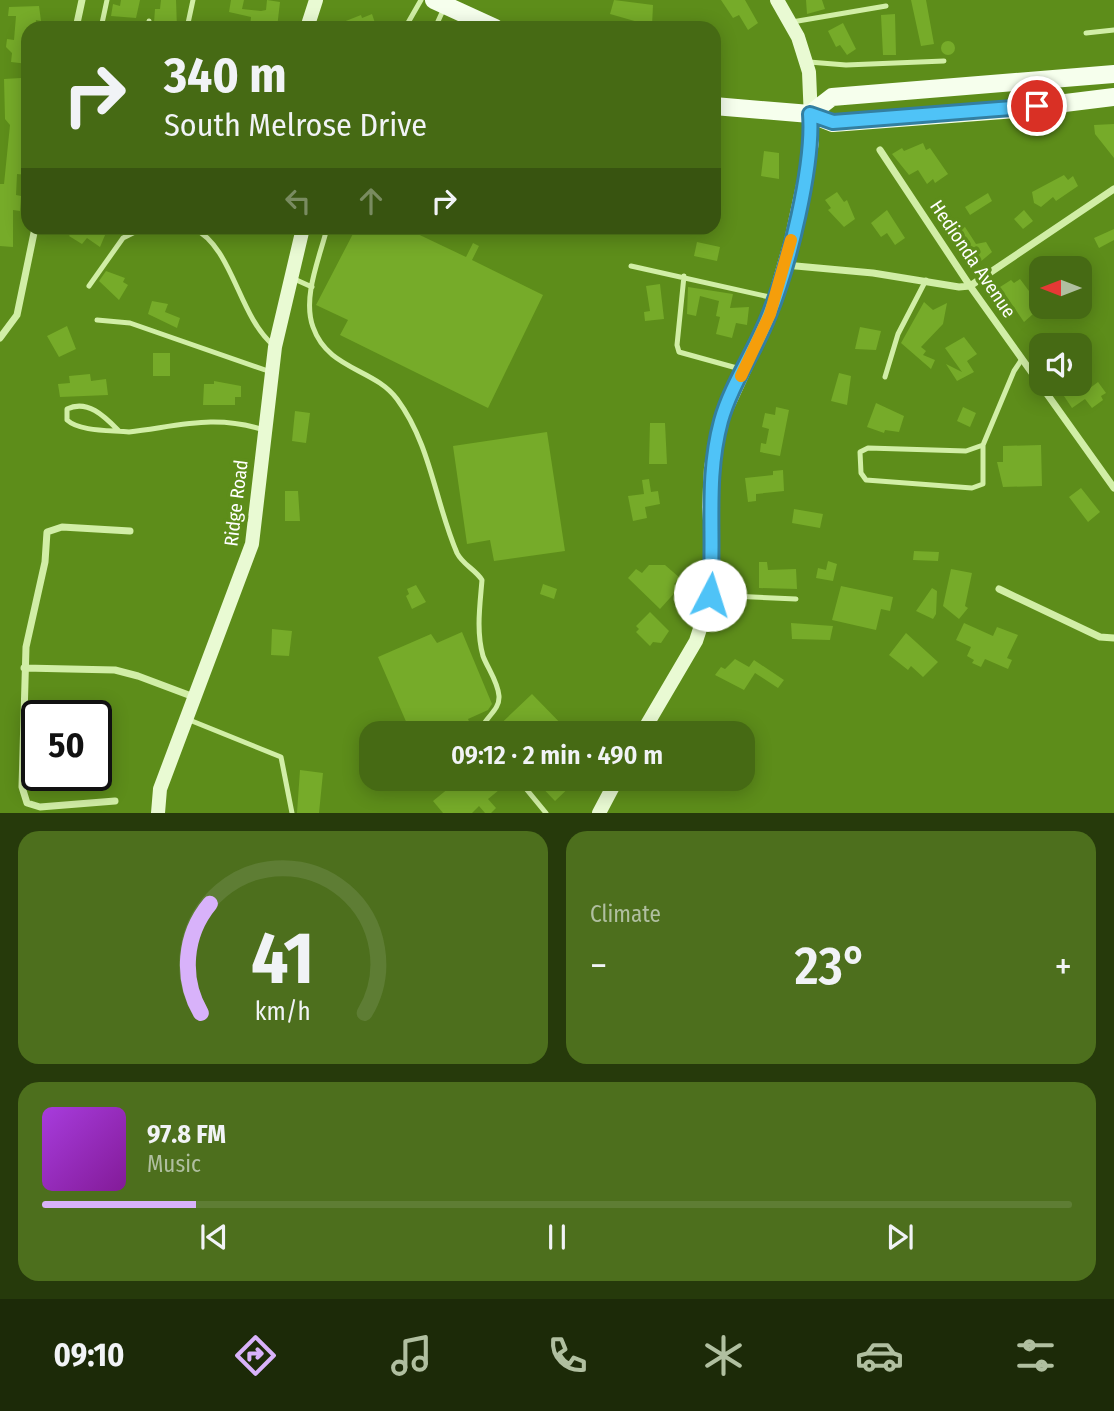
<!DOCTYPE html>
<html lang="en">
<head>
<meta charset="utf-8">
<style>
	body { margin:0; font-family:"Fira Sans Condensed",sans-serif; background:#4d6f1d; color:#f1f3f6; height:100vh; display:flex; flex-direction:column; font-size:26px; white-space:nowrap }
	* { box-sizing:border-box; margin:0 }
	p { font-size:23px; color:#b0bfa0 }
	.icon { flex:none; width:38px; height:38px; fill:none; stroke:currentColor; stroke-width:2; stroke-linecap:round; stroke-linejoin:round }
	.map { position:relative; height:813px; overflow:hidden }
	.details { display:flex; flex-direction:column; gap:18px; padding:18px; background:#263a0b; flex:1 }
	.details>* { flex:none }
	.banner { position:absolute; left:21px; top:21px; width:700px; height:214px; border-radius:21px; box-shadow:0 4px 18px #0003; background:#466a14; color:#f1f3f6; overflow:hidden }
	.needle { width:46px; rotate:270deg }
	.fabs { position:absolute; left:1029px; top:256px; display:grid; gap:14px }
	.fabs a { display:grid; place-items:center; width:63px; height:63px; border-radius:14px; background:#466a14; box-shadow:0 4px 18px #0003; font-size:35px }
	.speed { position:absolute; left:21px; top:700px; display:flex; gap:14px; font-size:35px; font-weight:700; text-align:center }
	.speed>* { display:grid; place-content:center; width:91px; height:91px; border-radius:50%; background:#466a14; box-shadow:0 4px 18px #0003; line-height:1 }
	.speed .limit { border:4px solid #111; border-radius:10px; background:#fff; color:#111 }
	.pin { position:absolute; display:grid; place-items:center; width:60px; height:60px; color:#fff; margin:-30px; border:4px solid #fff; border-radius:50%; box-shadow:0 2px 7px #0007 }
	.me { position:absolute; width:77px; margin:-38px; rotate:5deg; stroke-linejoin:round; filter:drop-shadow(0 0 5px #0008) }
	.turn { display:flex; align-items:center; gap:24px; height:147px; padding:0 28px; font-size:32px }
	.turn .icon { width:91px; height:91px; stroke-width:2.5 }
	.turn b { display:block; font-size:49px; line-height:60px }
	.lanes { display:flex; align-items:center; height:66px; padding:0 28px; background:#0003; justify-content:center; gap:35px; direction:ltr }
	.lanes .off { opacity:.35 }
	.big { font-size:52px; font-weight:600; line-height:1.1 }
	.details .widget { flex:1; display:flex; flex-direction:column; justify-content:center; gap:10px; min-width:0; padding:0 24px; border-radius:21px; background:#4d6f1d }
	.details .dial { align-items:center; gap:0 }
	.dial svg { height:182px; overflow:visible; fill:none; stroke:#5e7d34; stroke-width:7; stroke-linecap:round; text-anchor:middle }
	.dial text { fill:#f1f3f6; stroke:none }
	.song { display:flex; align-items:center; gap:21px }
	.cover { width:84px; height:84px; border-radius:10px; background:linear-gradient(135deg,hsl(280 70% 55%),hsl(290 70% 35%)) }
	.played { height:7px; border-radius:4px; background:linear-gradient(90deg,#d8b2fa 15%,#5e7d34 15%) }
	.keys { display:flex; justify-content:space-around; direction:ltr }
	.heat { display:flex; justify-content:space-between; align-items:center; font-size:38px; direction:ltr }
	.details .tiles { flex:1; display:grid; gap:18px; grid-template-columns:1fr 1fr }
	.widget:last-child { grid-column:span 2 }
	.trip { position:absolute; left:359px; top:721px; width:396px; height:70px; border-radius:21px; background:#466a14; box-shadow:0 4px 18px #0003; font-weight:600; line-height:70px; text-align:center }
	.dock { display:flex; height:112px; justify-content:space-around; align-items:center; background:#1c2a08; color:#b0bfa0 }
	.dock .icon { width:49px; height:49px }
	.dock .selected { color:#d8b2fa }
	.dock b { font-size:32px; color:#f1f3f6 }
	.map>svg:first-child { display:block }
</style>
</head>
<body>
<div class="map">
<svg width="1114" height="813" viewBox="0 0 1114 813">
	<rect width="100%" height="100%" fill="#5d8d1a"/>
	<!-- building -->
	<path fill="#76ab29" d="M121 0H140L136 18 111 16 113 4 120 6Z
		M161 0H176L177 28H163V24L154 23 155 9H160Z
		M231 0H244L242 9 261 11 266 10 267 0 280 2 277 28H250L251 17 229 12Z
		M614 0 653 5 652 26 610 14Z
		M721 0H745L758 23 748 30 739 15 733 18Z
		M806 0H822L825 9 807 14Z
		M911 0H926L934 44 921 46Z
		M39 6 41 21 36 20 35 28H28V64L11 62 12 53 6 47 7 39 14 40 16 16H8L9 7Z
		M372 14 376 26 370 28H328L361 15 362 18Z
		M895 14 896 55H883L881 15Z
		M843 23 856 49 847 55 840 45 836 47 828 31Z
		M941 48a7 7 0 1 1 14 0a7 7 0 1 1-14 0Z
		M22 64H28L24 113H28V175L17 174 16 195 21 196 20 211 13 210V247L0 246V184H4L10 125 5 119 4 79 21 78Z
		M1114 124V158L1095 134 1094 125Z
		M923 143 926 150 930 148 948 174 935 183 933 179 927 184 918 170 909 175 892 154 902 148 904 151Z
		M764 151 779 153V179L761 176Z
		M1064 175 1068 180 1073 176 1078 186 1056 201 1053 197 1041 207 1034 203 1032 192Z
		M837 192 844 202 847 200 855 219 844 227 828 210 831 208 825 200Z
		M988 193 992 201 970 215 965 207Z
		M887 210 905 238 895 245 887 233 881 237 871 223Z
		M1024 210 1033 221 1023 229 1014 219Z
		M965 227 976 244 986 242 992 252 979 263 975 258 973 260 955 233Z
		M65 228H108L100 247 87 238 82 244 69 236 72 232Z
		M356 228H405L466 257 473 243 479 246 472 260 543 295 488 408 340 335 348 320 316 305Z
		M1114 229V240L1099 248 1094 238Z
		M697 242 720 247 717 261 694 256Z
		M106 271 125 278 123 282 128 285 119 300 99 281Z
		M1020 279 1041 307 1024 322 1000 287 1011 280 1014 283Z
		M660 284 664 319 645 321 644 312 650 311 646 286Z
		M688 287 733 294 730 308 749 307 747 325 736 323 732 338 716 334 720 317 716 316 719 301 700 296 696 316 687 314Z
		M152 301 168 304 165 312 180 318 177 328 148 314Z
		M924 302 933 310 947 303 943 324 921 347 926 351 923 355 935 360 931 369 901 343Z
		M67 326 76 349 59 357 47 336Z
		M860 327 881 331 876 350 855 349Z
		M964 337 977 354 967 361 974 372 957 381 946 364 962 372 945 348Z
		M153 353H170V376H153Z
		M839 373 851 376 847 405 831 401Z
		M90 374 91 381 106 379 108 395 60 397 58 384 70 383 69 376Z
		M214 381 241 386V397H235V405H203L204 384H214Z
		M1098 382 1106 393 1101 396 1103 400 1092 408 1085 399 1072 408 1062 393 1075 384 1082 394Z
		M876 403 904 416 899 432 885 430 884 433 867 427Z
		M776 407 789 410 780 456 760 452 761 443 766 444 769 429 762 427 765 413 775 415Z
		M963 407 976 413 970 427 957 421Z
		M295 411 310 413 306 443 292 441Z
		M650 423H665L667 464H649Z
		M547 432 565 551 494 561 490 540 467 544 453 446Z
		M1041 445 1042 486 1003 487 997 462H1003V446Z
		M783 470 784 491 756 494V501L748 502 745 478 773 475V471Z
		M649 479 651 492 658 491 660 504 645 507 647 518 633 521 628 496 644 494 642 480Z
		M1081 488 1100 512 1088 522 1069 497Z
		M285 491H298L300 521H285Z
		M794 509 823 514 820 528 792 523Z
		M914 551 939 552 938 561 913 560Z
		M828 561 837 564 833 581 816 578 818 568 826 570Z
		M759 562H767L768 570 796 569 797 589 759 588Z
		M649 565H665L680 578 674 584 679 588 660 609 628 578 636 569 642 573Z
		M951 569 972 573 965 606 968 608 959 619 943 606Z
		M543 584 557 589 554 599 540 594Z
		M416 585 426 602 412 609 406 596 409 594 407 589Z
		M841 586 893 597 890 611 881 609 876 630 832 620Z
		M932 588 937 591 936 614 933 619 916 611Z
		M650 612 669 631 661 643 653 642 650 646 636 632 639 629 636 626Z
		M791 623 833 626 830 640 792 639Z
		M964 623 993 636 997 627 1018 635 1007 658 1012 660 1008 669 985 659 981 667 972 663 974 660 967 656 971 647 956 640Z
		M272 629 292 631 289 656 271 655Z
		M462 632 492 704 488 710 468 719 474 733H411L378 657 431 634 437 643Z
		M906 633 938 662 923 677 911 666 908 670 889 655Z
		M735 659 749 667 754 660 784 680 778 688 755 673 744 690 715 675 721 667 725 669Z
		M532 694 570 733H491Z
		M300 770 323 773 319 813H297Z
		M460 779H489L499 790 488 799 496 808 491 813H485L479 806 472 813H443L433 801Z
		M534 779H578L555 801Z"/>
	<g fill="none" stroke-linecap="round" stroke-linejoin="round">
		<!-- lane -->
		<path stroke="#d1eea6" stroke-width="5" d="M792 22 886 6
			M101 28 107 0
			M148 28 149 21
			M187 28 193 0
			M405 28 421 0
			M435 28 444 8
			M1086 33 1114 30
			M809 62 846 65 944 61
			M193 228C233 247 238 315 273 345
			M327 228C320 257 302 297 313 327 328 370 374 368 397 399 431 445 435 502 457 553 463 565 475 569 482 580 480 605 476 631 483 656 488 669 498 682 499 696 500 712 482 718 481 733
			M631 266 774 298
			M684 276 677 345 679 352 744 370
			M292 278 312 287
			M89 286 123 238 143 228
			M97 320 130 323 271 372
			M885 377 898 334 926 280
			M119 431C105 417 88 399 67 409V420C80 432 112 430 129 432 179 426 215 414 264 430
			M983 445V484L972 488 866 480 861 473 860 452 868 448 966 451 983 445 1014 371 1022 359
			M710 595 796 599
			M187 719 281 757 292 813
			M518 779 546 813"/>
		<!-- street -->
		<path stroke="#d1eea6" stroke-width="7" d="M76 28 82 0
			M880 150 970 286 1114 488
			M785 265 873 273 959 287 970 286 1114 189
			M0 338 17 315 35 228
			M999 589 1100 637 1114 638
			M24 668 115 670 138 676 194 697
			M115 801 40 807 27 803 22 787 26 647 45 562 47 532 62 527 130 531"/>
		<!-- secondary -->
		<path stroke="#e9fad3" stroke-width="14" d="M307 28 316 0
			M642 733 696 641 709 601 713 560 709 507 711 467 722 418 770 314 791 241 812 143 809 72 798 37 777 0
			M158 813 160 789 252 544 275 347 303 228
			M599 813 617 779"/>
		<!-- primary -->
		<path stroke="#f6ffed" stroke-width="18" d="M434 0 495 28
			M714 106 810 114 833 123 1016 109 1114 97
			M810 114 832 97 1114 74"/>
	</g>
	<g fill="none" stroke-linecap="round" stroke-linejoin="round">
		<defs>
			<path id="route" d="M710 595C715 536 705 480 721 421 731 385 755 351 769 315 789 266 814 165 810 114L833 122 1037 106"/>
		</defs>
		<!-- route casing -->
		<use href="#route" stroke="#337fa1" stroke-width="18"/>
		<!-- route -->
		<use href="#route" stroke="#4fc3f7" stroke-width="12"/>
		<!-- slow -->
		<path stroke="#f59e0b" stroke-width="12" d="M741 376 770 314 791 240"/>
	</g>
	<g text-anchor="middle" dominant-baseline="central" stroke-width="7" stroke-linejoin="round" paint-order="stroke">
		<!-- street labels -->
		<g font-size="19" fill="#fff" stroke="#5d8d1a">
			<text transform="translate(973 259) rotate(56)">Hedionda Avenue</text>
			<text transform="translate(236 503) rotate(-83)">Ridge Road</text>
		</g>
	</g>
</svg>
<div class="fabs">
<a><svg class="needle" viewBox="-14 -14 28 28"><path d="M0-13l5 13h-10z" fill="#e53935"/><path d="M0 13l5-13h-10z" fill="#b0bfa0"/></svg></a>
<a><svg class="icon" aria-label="sound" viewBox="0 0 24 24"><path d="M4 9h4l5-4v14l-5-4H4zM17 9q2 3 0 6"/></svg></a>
</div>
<div class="speed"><div class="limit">50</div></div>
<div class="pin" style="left:1037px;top:106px;background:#d93025"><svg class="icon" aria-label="arrive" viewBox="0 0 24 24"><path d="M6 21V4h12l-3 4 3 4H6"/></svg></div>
<svg class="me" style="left:710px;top:595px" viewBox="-20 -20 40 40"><circle r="19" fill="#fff"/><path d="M0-13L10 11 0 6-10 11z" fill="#4fc3f7"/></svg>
<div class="trip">09:12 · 2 min · 490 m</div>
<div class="banner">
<div class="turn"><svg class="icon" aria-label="right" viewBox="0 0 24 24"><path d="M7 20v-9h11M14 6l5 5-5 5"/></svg><div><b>340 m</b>South Melrose Drive</div></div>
<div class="lanes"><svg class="icon off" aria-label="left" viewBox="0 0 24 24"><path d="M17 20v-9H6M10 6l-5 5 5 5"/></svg><svg class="icon off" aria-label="ahead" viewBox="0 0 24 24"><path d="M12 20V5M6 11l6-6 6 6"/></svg><svg class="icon" aria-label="right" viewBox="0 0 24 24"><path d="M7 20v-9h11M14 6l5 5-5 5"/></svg></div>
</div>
</div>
<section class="details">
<div class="tiles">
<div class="widget dial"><svg viewBox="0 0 100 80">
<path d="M14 69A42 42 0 1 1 86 69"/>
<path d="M14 69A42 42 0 0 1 18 21" stroke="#d8b2fa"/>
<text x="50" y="56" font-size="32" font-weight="700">41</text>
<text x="50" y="72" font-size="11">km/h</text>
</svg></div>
<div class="widget"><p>Climate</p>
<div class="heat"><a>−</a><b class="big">23°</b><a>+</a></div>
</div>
<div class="widget">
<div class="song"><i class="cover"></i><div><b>97.8 FM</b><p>Music</p></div></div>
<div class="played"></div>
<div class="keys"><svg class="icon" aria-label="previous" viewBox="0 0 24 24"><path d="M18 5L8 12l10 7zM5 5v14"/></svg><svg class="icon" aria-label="pause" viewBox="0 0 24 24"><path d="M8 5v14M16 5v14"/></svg><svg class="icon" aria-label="next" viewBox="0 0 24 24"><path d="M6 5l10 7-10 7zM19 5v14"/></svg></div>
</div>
</div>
</section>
<nav class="dock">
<b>09:10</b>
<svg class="icon selected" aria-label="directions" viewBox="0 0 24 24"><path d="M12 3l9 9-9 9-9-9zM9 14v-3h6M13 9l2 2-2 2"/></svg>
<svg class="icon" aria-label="music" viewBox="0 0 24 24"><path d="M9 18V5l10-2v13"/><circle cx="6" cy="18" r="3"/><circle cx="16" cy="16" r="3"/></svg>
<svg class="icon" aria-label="phone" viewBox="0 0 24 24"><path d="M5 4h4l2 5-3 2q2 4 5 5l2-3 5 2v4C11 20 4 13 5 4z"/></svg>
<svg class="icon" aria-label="climate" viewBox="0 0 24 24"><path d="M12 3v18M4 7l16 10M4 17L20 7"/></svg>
<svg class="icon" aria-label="car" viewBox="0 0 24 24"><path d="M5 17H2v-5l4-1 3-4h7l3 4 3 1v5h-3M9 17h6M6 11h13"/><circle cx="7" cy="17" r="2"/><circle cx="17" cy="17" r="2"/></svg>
<svg class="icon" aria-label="filters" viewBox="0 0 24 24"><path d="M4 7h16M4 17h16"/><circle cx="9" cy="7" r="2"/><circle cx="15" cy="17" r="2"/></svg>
</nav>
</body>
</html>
